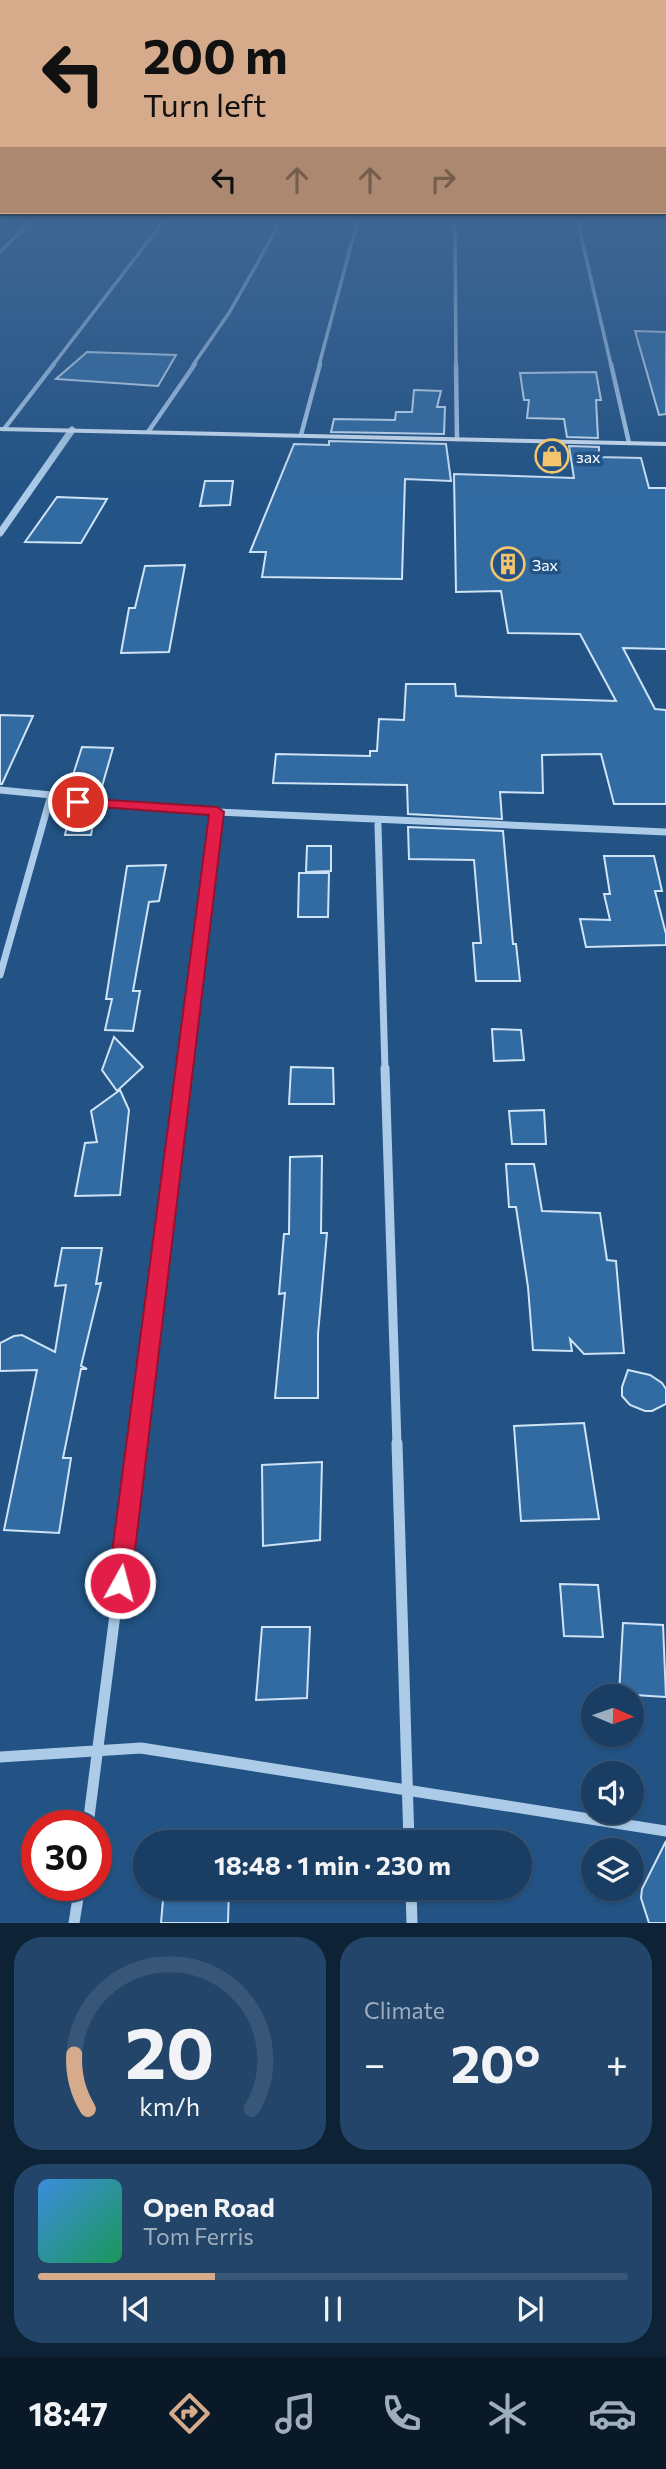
<!DOCTYPE html>
<html lang="en">
<head>
<meta charset="utf-8">
<style>
	body { margin:0; font-family:Commissioner,sans-serif; background:#234569; color:#f1f3f6; height:100vh; display:flex; flex-direction:column; font-size:26px; white-space:nowrap }
	* { box-sizing:border-box; margin:0 }
	p { font-size:23px; color:#9faebe }
	.icon { flex:none; width:38px; height:38px; fill:none; stroke:currentColor; stroke-width:2; stroke-linecap:round; stroke-linejoin:round }
	.map { position:relative; height:1923px; overflow:hidden }
	.drawer { display:flex; flex-direction:column; gap:14px; padding:14px; background:#0e2236; flex:1 }
	.drawer>* { flex:none }
	.guide { position:absolute; left:0px; top:0px; width:667px; height:214px; box-shadow:0 2px 5px #0004,0 0 0 2px #385778; background:#d6ab8b; color:#111; overflow:hidden }
	.needle { width:46px; rotate:92deg }
	.buttons { position:absolute; left:581px; top:1684px; display:grid; gap:14px }
	.buttons a { display:grid; place-items:center; width:63px; height:63px; border-radius:50%; background:#1a3e63; box-shadow:0 2px 5px #0004,0 0 0 2px #385778; font-size:35px }
	.speed { position:absolute; left:21px; top:1810px; display:flex; gap:14px; font-size:35px; font-weight:700; text-align:center }
	.speed>* { display:grid; place-content:center; width:91px; height:91px; border-radius:50%; background:#1a3e63; box-shadow:0 2px 5px #0004,0 0 0 2px #385778; line-height:1 }
	.speed .limit { border:10px solid #d22; background:#fff; color:#111 }
	.pin { position:absolute; display:grid; place-items:center; width:60px; height:60px; color:#fff; margin:-30px; border:4px solid #fff; border-radius:50%; box-shadow:0 2px 7px #0007 }
	.me { position:absolute; width:77px; margin:-38px; rotate:7deg; stroke-linejoin:round; filter:drop-shadow(0 0 5px #0008) }
	.turn { display:flex; align-items:center; gap:24px; height:147px; padding:0 28px; font-size:32px }
	.turn .icon { width:91px; height:91px; stroke-width:2.5 }
	.turn b { display:block; font-size:49px; line-height:60px }
	.lanes { display:flex; align-items:center; height:66px; padding:0 28px; background:#0003; justify-content:center; gap:35px; direction:ltr }
	.lanes .off { opacity:.35 }
	.big { font-size:52px; font-weight:700; line-height:1.1 }
	.drawer .tile { flex:1; display:flex; flex-direction:column; justify-content:center; gap:10px; min-width:0; padding:0 24px; border-radius:28px; background:#234569 }
	.drawer .dial { align-items:center; gap:0 }
	.dial svg { height:182px; overflow:visible; fill:none; stroke:#385778; stroke-width:7; stroke-linecap:round; text-anchor:middle }
	.dial text { fill:#f1f3f6; stroke:none }
	.song { display:flex; align-items:center; gap:21px }
	.cover { width:84px; height:84px; border-radius:10px; background:linear-gradient(135deg,hsl(210 70% 55%),hsl(150 70% 35%)) }
	.played { height:7px; border-radius:4px; background:linear-gradient(90deg,#d6ab8b 30%,#385778 30%) }
	.keys { display:flex; justify-content:space-around; direction:ltr }
	.heat { display:flex; justify-content:space-between; align-items:center; font-size:38px; direction:ltr }
	.drawer .tiles { flex:1; display:grid; gap:14px; grid-template-columns:1fr 1fr }
	.tile:last-child { grid-column:span 2 }
	.trip { position:absolute; left:133px; top:1830px; width:399px; height:70px; border-radius:35px; background:#1a3e63; box-shadow:0 2px 5px #0004,0 0 0 2px #385778; font-weight:700; line-height:70px; text-align:center }
	.tab-bar { display:flex; height:112px; justify-content:space-around; align-items:center; background:#0a1928; color:#9faebe }
	.tab-bar .icon { width:49px; height:49px }
	.tab-bar .current { color:#d6ab8b }
	.tab-bar b { font-size:32px; color:#f1f3f6 }
	.map>svg:first-child { display:block }
</style>
</head>
<body>
<div class="map">
<svg width="666" height="1923" viewBox="0 0 666 1923">
	<rect width="100%" height="100%" fill="#225384"/>
	<!-- building -->
	<path fill="#326ba1" stroke="#cfe3f6" stroke-width="2" d="M635 331 666 332V414L659 415Z
		M87 352 176 355 158 386 56 379Z
		M596 372 601 400H596L598 438 567 437 564 419 527 418 529 400H524L520 373Z
		M414 390 441 391 437 407H445L444 434 331 432 334 419 395 420 396 412H412Z
		M329 441 446 444 451 481 405 479 402 579 262 577 266 552H250L294 444 329 445Z
		M569 446 599 447V457L641 458 649 488H666V649L623 648 655 709 666 710V804H614L601 754 542 755 543 793 500 792 502 819 408 814 407 785 273 783 276 754 370 756V751H377L379 719 404 720 406 684H455L456 696 616 701 580 634 508 633 501 591 456 592 454 474 574 478Z
		M205 481H233L230 505 200 506Z
		M57 497 107 499 81 543 25 542Z
		M185 565 169 652 121 653 129 608H135L145 566Z
		M0 715 33 716 2 784H0Z
		M82 747 113 748 99 797 74 795 78 778H72Z
		M71 807 96 809 91 835H65Z
		M408 827 503 831 513 944H516L520 981H476L473 943H481L474 860 409 859Z
		M307 846H331V871L306 872Z
		M604 856H654L662 891H655L666 934V945L586 947 580 919 610 920 604 894H610Z
		M166 865 159 901 149 902 133 991H140L133 1031 105 1030 112 999H106L127 866Z
		M299 873H329L328 917H298Z
		M492 1029 521 1030 524 1060 494 1061Z
		M114 1037 143 1067 117 1091 102 1070Z
		M291 1067 333 1068 334 1104H289Z
		M120 1090 129 1110 120 1195 75 1196 85 1143 97 1142 91 1111Z
		M544 1110 546 1144H512L509 1111Z
		M322 1156 321 1233H327L318 1334V1398H275L285 1293 279 1294 284 1234H289L290 1157Z
		M506 1164H534L542 1211 600 1213 607 1260 616 1261 624 1353 584 1354 570 1339 572 1351 533 1350 528 1287 516 1207H509Z
		M62 1248H102L96 1284 101 1283 81 1366 87 1369H81L63 1458H71L59 1533 4 1530 37 1370 0 1371V1343L14 1336 22 1335 55 1352 66 1285 55 1286Z
		M628 1370 650 1375 662 1383 666 1389V1404L652 1411H645L630 1405 622 1396V1387Z
		M584 1423 599 1519 521 1521 514 1426Z
		M322 1462 320 1540 263 1546 262 1465Z
		M560 1584 598 1585 603 1637 564 1636Z
		M623 1623 663 1625 666 1697 619 1694Z
		M262 1627H310L307 1698 256 1700Z
		M666 1841V1923H649L641 1898 642 1889Z
		M164 1888H229L228 1923H161Z"/>
	<g fill="none" stroke-linecap="round" stroke-linejoin="round">
		<!-- minor-far4 -->
		<path stroke="#abcbe8" stroke-width="3.5" d="M455 223 456 365
			M578 223 611 365
			M0 252 29 223
			M53 365 162 223
			M193 365 229 313 280 223
			M319 365 357 223"/>
		<!-- minor-far3 -->
		<path stroke="#abcbe8" stroke-width="4.5" d="M456 364 457 439
			M611 364 629 443
			M4 429 54 364
			M148 432 195 364
			M301 435 320 364"/>
		<!-- minor-far2 -->
		<path stroke="#abcbe8" stroke-width="7" d="M0 790 51 795 78 802 217 812 666 832
			M378 825 385 1070
			M0 975 51 795
			M184 1070 217 812"/>
		<!-- minor-far1 -->
		<path stroke="#abcbe8" stroke-width="9" d="M385 1068 397 1445
			M136 1445 184 1068"/>
		<!-- minor -->
		<path stroke="#abcbe8" stroke-width="11" d="M397 1443 409 1843
			M0 1757 141 1748 666 1831
			M88 1825 137 1443
			M411 1888 412 1923
			M74 1923 80 1885"/>
		<!-- tertiary -->
		<path stroke="#abcbe8" stroke-width="7" d="M0 533 72 430"/>
		<!-- secondary -->
		<path fill="#d5e6f7" fill-rule="evenodd" d="M0 427 666 442V446L0 431Z"/>
	</g>
	<!-- sky -->
	<linearGradient id="sky" x2="0" y2="1"><stop stop-color="#132e49"/><stop offset="0.45" stop-color="#3e6694"/><stop offset="1" stop-color="#3e6694" stop-opacity="0"/></linearGradient>
	<rect width="666" height="492" fill="url(#sky)"/>
	<!-- route -->
	<path fill="#e11d48" stroke="#92132f" stroke-width="2" d="M78 798 217 807 224 812 131 1583 128 1591 120 1594 111 1591 108 1583 209 815 73 805 71 802Z"/>
	<!-- icons -->
	<defs>
		<symbol id="shop-ring" viewBox="-11 -11 22 22"><circle r="9.5" fill="#225384" stroke="#f4c56d" stroke-width="1.5"/><path d="M-5-2.5h2.3a2.7 3.5 0 0 1 5.4 0H5L5.5 6h-11ZM-1.5-2.5h3a1.5 2.3 0 0 0-3 0Z" fill="#f4c56d"/></symbol>
		<symbol id="building-ring" viewBox="-11 -11 22 22"><circle r="9.5" fill="#225384" stroke="#f4c56d" stroke-width="1.5"/><path d="M-4-6H4V6H1V3H-1V6H-4ZM-2.5-4.3h1.7v1.8h-1.7ZM.8-4.3h1.7v1.8H.8ZM-2.5-1h1.7V.8h-1.7ZM.8-1h1.7V.8H.8Z" fill="#f4c56d"/></symbol>
	</defs>
	<g fill-rule="evenodd">
		<use href="#shop-ring" x="533" y="437" width="38" height="38"/>
		<use href="#building-ring" x="489" y="545" width="38" height="38"/>
	</g>
	<g text-anchor="middle" dominant-baseline="central" stroke-width="7" stroke-linejoin="round" paint-order="stroke">
		<!-- far-poi labels -->
		<g font-size="16" fill="#fff" stroke="#225384" text-anchor="start">
			<text x="576" y="456">зах</text>
			<text x="532" y="564">Зах</text>
		</g>
	</g>
</svg>
<div class="buttons">
<a><svg class="needle" viewBox="-14 -14 28 28"><path d="M0-13l5 13h-10z" fill="#e53935"/><path d="M0 13l5-13h-10z" fill="#9faebe"/></svg></a>
<a><svg class="icon" aria-label="sound" viewBox="0 0 24 24"><path d="M4 9h4l5-4v14l-5-4H4zM17 9q2 3 0 6"/></svg></a>
<a><svg class="icon" aria-label="layers" viewBox="0 0 24 24"><path d="M12 4l9 5-9 5-9-5zM3 14l9 5 9-5"/></svg></a>
</div>
<div class="speed"><div class="limit">30</div></div>
<div class="pin" style="left:78px;top:802px;background:#d93025"><svg class="icon" aria-label="arrive" viewBox="0 0 24 24"><path d="M6 21V4h12l-3 4 3 4H6"/></svg></div>
<svg class="me" style="left:120px;top:1583px" viewBox="-20 -20 40 40"><circle r="17" fill="#e11d48" stroke="#fff" stroke-width="3"/><path d="M0-11L8 9 0 5-8 9z" fill="#fff"/></svg>
<div class="trip">18:48 · 1 min · 230 m</div>
<div class="guide">
<div class="turn"><svg class="icon" aria-label="left" viewBox="0 0 24 24"><path d="M17 20v-9H6M10 6l-5 5 5 5"/></svg><div><b>200 m</b>Turn left</div></div>
<div class="lanes"><svg class="icon" aria-label="left" viewBox="0 0 24 24"><path d="M17 20v-9H6M10 6l-5 5 5 5"/></svg><svg class="icon off" aria-label="ahead" viewBox="0 0 24 24"><path d="M12 20V5M6 11l6-6 6 6"/></svg><svg class="icon off" aria-label="ahead" viewBox="0 0 24 24"><path d="M12 20V5M6 11l6-6 6 6"/></svg><svg class="icon off" aria-label="right" viewBox="0 0 24 24"><path d="M7 20v-9h11M14 6l5 5-5 5"/></svg></div>
</div>
</div>
<section class="drawer">
<div class="tiles">
<div class="tile dial"><svg viewBox="0 0 100 80">
<path d="M14 69A42 42 0 1 1 86 69"/>
<path d="M14 69A42 42 0 0 1 8 45" stroke="#d6ab8b"/>
<text x="50" y="56" font-size="32" font-weight="700">20</text>
<text x="50" y="72" font-size="11">km/h</text>
</svg></div>
<div class="tile"><p>Climate</p>
<div class="heat"><a>−</a><b class="big">20°</b><a>+</a></div>
</div>
<div class="tile">
<div class="song"><i class="cover"></i><div><b>Open Road</b><p>Tom Ferris</p></div></div>
<div class="played"></div>
<div class="keys"><svg class="icon" aria-label="previous" viewBox="0 0 24 24"><path d="M18 5L8 12l10 7zM5 5v14"/></svg><svg class="icon" aria-label="pause" viewBox="0 0 24 24"><path d="M8 5v14M16 5v14"/></svg><svg class="icon" aria-label="next" viewBox="0 0 24 24"><path d="M6 5l10 7-10 7zM19 5v14"/></svg></div>
</div>
</div>
</section>
<nav class="tab-bar">
<b>18:47</b>
<svg class="icon current" aria-label="directions" viewBox="0 0 24 24"><path d="M12 3l9 9-9 9-9-9zM9 14v-3h6M13 9l2 2-2 2"/></svg>
<svg class="icon" aria-label="music" viewBox="0 0 24 24"><path d="M9 18V5l10-2v13"/><circle cx="6" cy="18" r="3"/><circle cx="16" cy="16" r="3"/></svg>
<svg class="icon" aria-label="phone" viewBox="0 0 24 24"><path d="M5 4h4l2 5-3 2q2 4 5 5l2-3 5 2v4C11 20 4 13 5 4z"/></svg>
<svg class="icon" aria-label="climate" viewBox="0 0 24 24"><path d="M12 3v18M4 7l16 10M4 17L20 7"/></svg>
<svg class="icon" aria-label="car" viewBox="0 0 24 24"><path d="M5 17H2v-5l4-1 3-4h7l3 4 3 1v5h-3M9 17h6M6 11h13"/><circle cx="7" cy="17" r="2"/><circle cx="17" cy="17" r="2"/></svg>
</nav>
</body>
</html>
